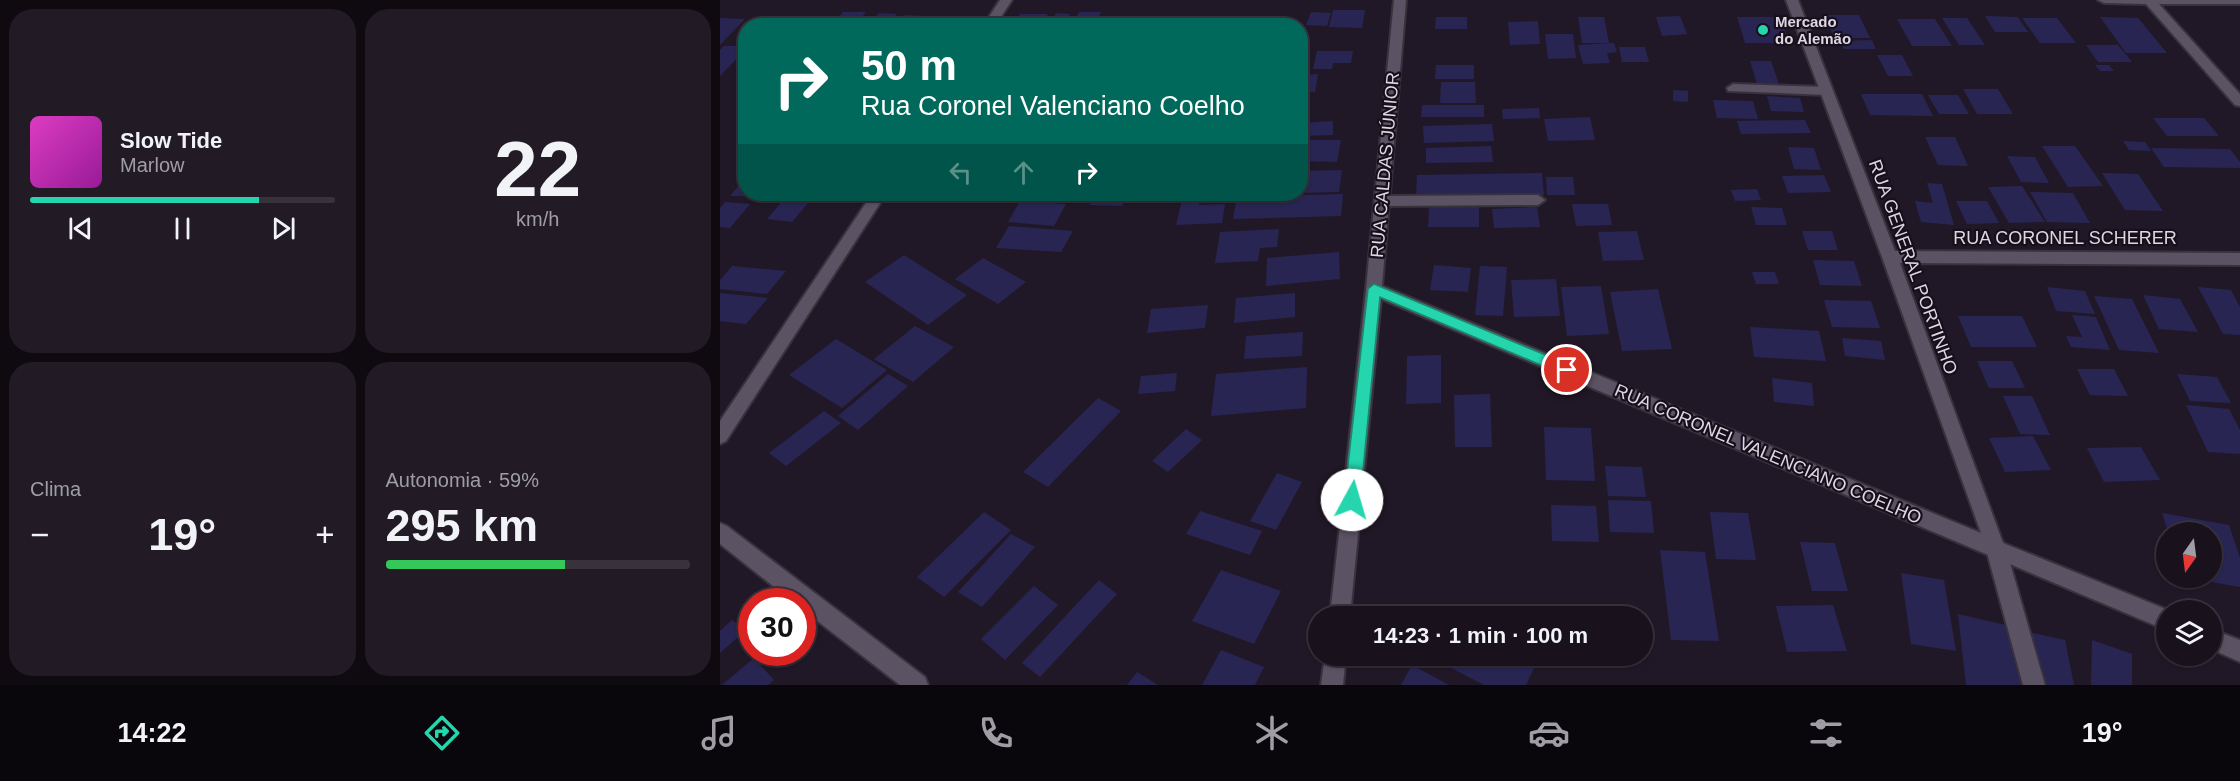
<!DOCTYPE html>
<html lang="pt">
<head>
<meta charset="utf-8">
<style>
	body { margin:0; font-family:Helvetica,sans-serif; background:#221b26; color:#f1f3f6; height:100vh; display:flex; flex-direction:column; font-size:22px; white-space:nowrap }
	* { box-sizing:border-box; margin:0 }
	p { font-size:20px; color:#9f9ea4 }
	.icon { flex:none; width:33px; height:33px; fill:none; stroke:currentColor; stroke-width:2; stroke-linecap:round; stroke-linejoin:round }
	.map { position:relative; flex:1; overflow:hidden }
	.drawer { display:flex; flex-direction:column; gap:9px; padding:9px; background:#0e0a10; width:720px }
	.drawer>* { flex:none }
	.guide { position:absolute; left:18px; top:18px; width:570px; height:183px; border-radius:24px; box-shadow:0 2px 4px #0004,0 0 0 2px #37323b; background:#00695c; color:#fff; overflow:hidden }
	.needle { width:39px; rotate:194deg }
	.controls { position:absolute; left:1436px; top:522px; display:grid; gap:12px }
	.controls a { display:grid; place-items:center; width:66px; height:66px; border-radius:50%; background:#19121d; box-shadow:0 2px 4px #0004,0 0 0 2px #37323b; font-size:30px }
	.speed { position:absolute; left:18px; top:588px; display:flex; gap:12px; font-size:30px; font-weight:700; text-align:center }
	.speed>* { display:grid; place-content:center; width:78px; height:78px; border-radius:50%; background:#19121d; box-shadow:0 2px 4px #0004,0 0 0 2px #37323b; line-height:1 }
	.speed .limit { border:9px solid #d22; background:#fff; color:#111 }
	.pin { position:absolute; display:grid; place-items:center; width:51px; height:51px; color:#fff; margin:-26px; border:3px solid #fff; border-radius:50%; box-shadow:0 2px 6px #0007 }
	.me { position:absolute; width:66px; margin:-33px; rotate:6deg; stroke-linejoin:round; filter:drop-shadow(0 0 4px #0008) }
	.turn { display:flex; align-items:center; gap:21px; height:126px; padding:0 24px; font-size:27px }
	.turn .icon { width:78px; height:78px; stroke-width:2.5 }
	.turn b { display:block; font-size:42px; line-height:51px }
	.lanes { display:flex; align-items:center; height:57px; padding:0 24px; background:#0003; justify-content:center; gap:30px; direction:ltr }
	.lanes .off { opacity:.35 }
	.big { font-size:45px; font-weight:700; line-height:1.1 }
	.drawer .widget { flex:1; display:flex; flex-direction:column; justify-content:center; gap:9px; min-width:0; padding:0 21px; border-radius:24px; background:#221b26 }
	.drawer .dial { align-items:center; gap:0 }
	.dial b { font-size:78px; line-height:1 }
	.song { display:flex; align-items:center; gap:18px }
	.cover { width:72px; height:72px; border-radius:9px; background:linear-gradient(135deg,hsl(310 70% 55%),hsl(300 70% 35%)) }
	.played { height:6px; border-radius:3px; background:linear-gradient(90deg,#24d5ae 75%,#37323b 75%) }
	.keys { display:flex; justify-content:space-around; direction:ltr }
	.heat { display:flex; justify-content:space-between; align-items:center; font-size:33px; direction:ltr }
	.charge { height:9px; border-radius:4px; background:linear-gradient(90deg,#34c759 59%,#37323b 0) }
	.drawer .tiles { flex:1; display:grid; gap:9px; grid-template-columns:repeat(2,1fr) }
	.trip { position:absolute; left:588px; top:606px; width:345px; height:60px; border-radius:30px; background:#19121d; box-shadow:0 2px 4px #0004,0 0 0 2px #37323b; font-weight:700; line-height:60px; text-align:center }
	.tabs { display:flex; height:96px; justify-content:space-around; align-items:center; background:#0a070c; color:#9f9ea4 }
	.tabs .icon { width:42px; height:42px }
	.tabs .active { color:#24d5ae }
	.tabs b { font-size:27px; color:#f1f3f6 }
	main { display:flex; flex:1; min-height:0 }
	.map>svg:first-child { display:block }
</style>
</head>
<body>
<main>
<section class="drawer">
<div class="tiles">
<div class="widget">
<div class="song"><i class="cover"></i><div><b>Slow Tide</b><p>Marlow</p></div></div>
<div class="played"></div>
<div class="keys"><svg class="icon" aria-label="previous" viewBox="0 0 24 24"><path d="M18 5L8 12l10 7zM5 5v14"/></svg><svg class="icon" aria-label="pause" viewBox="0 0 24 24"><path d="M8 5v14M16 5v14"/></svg><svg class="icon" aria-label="next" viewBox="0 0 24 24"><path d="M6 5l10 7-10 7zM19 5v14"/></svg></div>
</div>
<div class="widget dial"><b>22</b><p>km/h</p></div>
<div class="widget"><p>Clima</p>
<div class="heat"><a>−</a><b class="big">19°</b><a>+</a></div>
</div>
<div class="widget"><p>Autonomia · 59%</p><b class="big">295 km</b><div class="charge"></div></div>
</div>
</section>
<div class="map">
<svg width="1520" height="685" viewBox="0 0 1520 685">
	<rect width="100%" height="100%" fill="#211827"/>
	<!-- building -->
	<path fill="#282553" d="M613 10H645L642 28 609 27Z
		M123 12H146L135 26H111Z
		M359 12H381L374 26H351Z
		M591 12 611 13 607 26 586 25Z
		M159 13 177 14 167 26H148Z
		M336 13 350 14 343 26H328Z
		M300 14H328L321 26H293Z
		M185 15 203 16 195 26H176Z
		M1104 15H1139L1150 38H1114Z
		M960 16 967 34 942 36 936 17Z
		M1265 16 1298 17 1308 32H1275Z
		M716 17H747V29H715Z
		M858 17H884L889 43H862Z
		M1017 17H1060L1070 43H1025Z
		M1380 17 1418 18 1447 53H1406Z
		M0 18 25 19 0 45Z
		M220 18H239L235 26H215Z
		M521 18H542L540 26H519Z
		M1222 18H1247L1265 45H1239Z
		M1302 18H1337L1356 43H1320Z
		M1177 19H1215L1232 46H1192Z
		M818 21 820 44 790 45 788 22Z
		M825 34H853L856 58 828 59Z
		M1152 40 1156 49H1124L1120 41Z
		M892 43H894L897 52 887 53 890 63 863 64 858 45Z
		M1366 45H1398L1412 62H1378Z
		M4 46H26V49L0 76V50Z
		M899 47H925L929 62H902Z
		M597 51H633L631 63H613L612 69H593Z
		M1157 55H1182L1193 76H1168Z
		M1030 61H1051L1060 87H1038Z
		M716 65H754V79H715Z
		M1375 65H1389L1394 71H1380Z
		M598 74 595 92H580L582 75Z
		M721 82H755L756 103H720Z
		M1243 89H1278L1293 114H1257Z
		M953 90 968 91V102L953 101Z
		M1141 94H1202L1213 116 1150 115Z
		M1208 95H1238L1249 114H1219Z
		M1047 96 1080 98 1084 112 1051 111Z
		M993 100 1033 101 1038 119 997 118Z
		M702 105H764V117H701Z
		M819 108 820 118 783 119 782 109Z
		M870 117 875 140 828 141 824 119Z
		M1433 118H1484L1499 136H1447Z
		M1085 120 1091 133 1021 134 1017 121Z
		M613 121V135L580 136V123Z
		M772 124 774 141 704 143 703 126Z
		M1205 137H1235L1248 166 1218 165Z
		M580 140H621L617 162 580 161Z
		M1403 141 1425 142 1431 151 1409 150Z
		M771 146 773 162 706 163V148Z
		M1322 146H1355L1383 186 1348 187Z
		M1068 147 1094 148 1101 170 1074 169Z
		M1431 148 1510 149 1520 162V168L1444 167Z
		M1287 156 1315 157 1329 183 1301 182Z
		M622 170 619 192 580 193V171Z
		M822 173 824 195 696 197 697 175Z
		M1382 173 1418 174 1443 211 1405 210Z
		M1104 175 1111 192 1068 193 1062 176Z
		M26 177V194H54L51 197 10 196Z
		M826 177H853L855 195H827Z
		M1207 183 1222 184 1234 225 1201 222 1195 201 1213 203Z
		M1302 186 1325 222 1289 223 1268 187Z
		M1037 189 1041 200 1015 201 1011 190Z
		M1310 192 1353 193 1370 223 1327 222Z
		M374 194H407L402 206 369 205Z
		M623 194 621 216 513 219 517 197Z
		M480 199 479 205 505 204 502 223 456 225 462 200Z
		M63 200 88 203 72 222 47 219Z
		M300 201 346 204 334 226 288 222Z
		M1236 201H1267L1279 223 1247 224Z
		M5 202 30 204 10 228 0 227V208Z
		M852 204H888L892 225 856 226Z
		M709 207H759V227H708Z
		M817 207 820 227 774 228 772 209Z
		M1031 207 1062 208 1067 225H1036Z
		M289 226 353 231 341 252 276 248Z
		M559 229 557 247 540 248 538 261 495 263 500 232Z
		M917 231 924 260 883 261 878 232Z
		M1082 231H1112L1118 250H1088Z
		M619 252 620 279 546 286 547 258Z
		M184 255 247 295 208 325 145 282Z
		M263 258 306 282 278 304 235 279Z
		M1093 260 1134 261 1142 286 1100 285Z
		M714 265 751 268 748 292 710 290Z
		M12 266 66 271 47 294 0 289V280Z
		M760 266 787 267 783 316 755 315Z
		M1032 272H1055L1059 284H1036Z
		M836 279 840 316 794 317 791 280Z
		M881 286 889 334 847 336 841 287Z
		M1327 287 1365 291 1375 314 1336 311Z
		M1478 287 1511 290 1520 307V335L1503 334Z
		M938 289 952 349 902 351 890 292Z
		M0 293 48 298 26 324 0 321Z
		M575 293V317L514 323 516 298Z
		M1423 295 1460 299 1478 332 1439 329Z
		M1374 296 1412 299 1439 353 1399 350Z
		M1104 300 1151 301 1160 328 1112 327Z
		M488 305 485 328 427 333 431 309Z
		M1352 315 1376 317 1390 350 1351 347 1346 336 1362 337Z
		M1238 316H1302L1317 347H1251Z
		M195 326 234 347 193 382 154 359Z
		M1030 327 1099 331 1106 361 1034 357Z
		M583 332 582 356 524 359 526 336Z
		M1122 338 1161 341 1165 360 1125 356Z
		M116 339 167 370 122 408 69 375Z
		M721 355V403L686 404 687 356Z
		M1257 361H1292L1305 388H1269Z
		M587 367 586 408 491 416 496 374Z
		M1357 369H1394L1408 396 1370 395Z
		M457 373 455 391 418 394 421 376Z
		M168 374 188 386 138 430 118 416Z
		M1457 374 1497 377 1511 403 1470 401Z
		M1052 378 1092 383 1094 406 1054 402Z
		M770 394 772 447H735L734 395Z
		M1283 396H1312L1330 435 1300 434Z
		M378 398 401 411 328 487 303 472Z
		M1466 405 1509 409 1520 430V454L1488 452Z
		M104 411 121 423 66 466 49 453Z
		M824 427 871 428 875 481 826 480Z
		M466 429 482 440 448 472 432 461Z
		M1313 436 1331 470 1285 472 1269 438Z
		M1421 447 1440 480 1384 482 1367 448Z
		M885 466 922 467 926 497 888 496Z
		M557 473 582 482 556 530 530 521Z
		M888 500 931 501 934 533 890 532Z
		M831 505 876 506 879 542 832 541Z
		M480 511 542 531 530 555 466 534Z
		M264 512 291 530 224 597 197 577Z
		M990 512 1028 513 1036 560 996 559Z
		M1442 513 1509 525 1520 558V587L1474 579 1491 578V532H1448Z
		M291 534 315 547 262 607 238 592Z
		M1080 542 1115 543 1128 591H1092Z
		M940 550 985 552 999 641 951 640Z
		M501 570 561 591 534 644 472 621Z
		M1181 573 1224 580 1236 651 1191 644Z
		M379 580 397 594 320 677 302 663Z
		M314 586 338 605 285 660 261 639Z
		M1113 605 1127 651 1067 652 1056 606Z
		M700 607 719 616H695Z
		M1238 614 1294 627 1302 685H1246Z
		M12 620 26 630 0 653V631Z
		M1309 632 1345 640 1354 685H1318Z
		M1372 640 1412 654V685H1371Z
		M501 650 544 667 535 685H482Z
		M708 656H795L815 666 806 685H764Z
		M34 658 54 680 48 685H2Z
		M692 665 729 685H681Z
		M417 672 438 685H407Z"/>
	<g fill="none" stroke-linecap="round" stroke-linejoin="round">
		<defs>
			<path id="service" d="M1013 84 1107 87 1113 91 1107 95 1008 91 1007 88Z
				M818 195 825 200 818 205 662 206 655 201 662 196Z
				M1276 540 1283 542 1286 549 1325 685H1303L1266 549 1269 542Z"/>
			<path id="minor" d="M280 0H292L275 26H263Z
				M674 0H686L662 286 1261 533 1162 257 1066 0H1078L1175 251 1520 253V265L1180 263 1283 543 1448 610H1446V630L661 299 630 616H610L646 289Z
				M1378 0H1520V4H1439L1520 94V106L1515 105 1426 4 1384 3Z
				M152 194H166L6 441 0 444V421Z
				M0 523 7 526 205 677 208 685H180L82 609V602H73L0 544Z
				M1491 629 1520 640V662L1491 649Z
				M605 656H626L623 685H601Z"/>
		</defs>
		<!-- service casing -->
		<use href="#service" stroke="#38323d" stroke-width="4"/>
		<!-- minor casing -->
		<use href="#minor" stroke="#38323d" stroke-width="4"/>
		<!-- service -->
		<use href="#service" fill="#5b5263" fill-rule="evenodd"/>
		<!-- minor -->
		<use href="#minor" fill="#5b5263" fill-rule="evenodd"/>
	</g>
	<!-- route -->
	<path fill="#24d5ae" stroke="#178a71" stroke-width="1.5" d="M654 284 852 366 854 370 852 374H842L660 297 640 500 638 505 632 507 627 505 624 500 648 289Z"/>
	<!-- markers -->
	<circle fill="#24d5ae" stroke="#180f1d" stroke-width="2" cx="1043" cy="30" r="6"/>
	<g text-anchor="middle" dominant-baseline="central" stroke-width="4.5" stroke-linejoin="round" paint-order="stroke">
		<!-- far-poi labels -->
		<g font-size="15" font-weight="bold" fill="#ddd7e1" stroke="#180f1d" text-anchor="start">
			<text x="1055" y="21">Mercado<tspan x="1055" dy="17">do Alemão</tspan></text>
		</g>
		<!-- street labels -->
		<g font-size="18" fill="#ddd7e1" stroke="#180f1d">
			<text transform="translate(665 165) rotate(-85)">RUA CALDAS JÚNIOR</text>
			<text x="1345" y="238">RUA CORONEL SCHERER</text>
			<text transform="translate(1193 267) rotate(70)">RUA GENERAL PORTINHO</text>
			<text transform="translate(1048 454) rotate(23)">RUA CORONEL VALENCIANO COELHO</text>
		</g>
	</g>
</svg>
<div class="controls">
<a><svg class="needle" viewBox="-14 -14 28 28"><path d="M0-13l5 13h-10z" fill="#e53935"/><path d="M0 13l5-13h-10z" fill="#9f9ea4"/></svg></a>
<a><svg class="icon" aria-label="layers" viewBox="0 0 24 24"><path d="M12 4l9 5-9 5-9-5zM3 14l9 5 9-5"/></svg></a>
</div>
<div class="speed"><div class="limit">30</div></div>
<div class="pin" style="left:847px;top:370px;background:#d93025"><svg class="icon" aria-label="arrive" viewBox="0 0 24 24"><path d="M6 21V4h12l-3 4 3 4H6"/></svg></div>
<svg class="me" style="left:632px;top:500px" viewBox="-20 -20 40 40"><circle r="19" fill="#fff"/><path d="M0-13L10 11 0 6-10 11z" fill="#24d5ae"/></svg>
<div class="trip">14:23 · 1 min · 100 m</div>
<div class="guide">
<div class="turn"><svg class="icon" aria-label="right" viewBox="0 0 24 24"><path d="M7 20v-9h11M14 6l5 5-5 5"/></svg><div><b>50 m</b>Rua Coronel Valenciano Coelho</div></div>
<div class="lanes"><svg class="icon off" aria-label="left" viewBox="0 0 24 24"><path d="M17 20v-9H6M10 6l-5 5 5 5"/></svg><svg class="icon off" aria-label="ahead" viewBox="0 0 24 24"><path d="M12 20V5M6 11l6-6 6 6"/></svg><svg class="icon" aria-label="right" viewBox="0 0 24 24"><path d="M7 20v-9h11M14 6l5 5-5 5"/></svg></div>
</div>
</div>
</main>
<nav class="tabs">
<b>14:22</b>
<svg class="icon active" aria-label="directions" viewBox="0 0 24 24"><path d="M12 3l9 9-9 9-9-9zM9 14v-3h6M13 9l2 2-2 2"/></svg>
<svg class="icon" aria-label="music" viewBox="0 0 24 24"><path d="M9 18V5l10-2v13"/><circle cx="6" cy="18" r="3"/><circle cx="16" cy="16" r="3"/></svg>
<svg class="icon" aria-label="phone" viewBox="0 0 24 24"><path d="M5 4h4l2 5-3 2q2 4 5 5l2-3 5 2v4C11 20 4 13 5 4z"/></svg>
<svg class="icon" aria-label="climate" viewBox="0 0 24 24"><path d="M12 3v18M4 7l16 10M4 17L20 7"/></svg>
<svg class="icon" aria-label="car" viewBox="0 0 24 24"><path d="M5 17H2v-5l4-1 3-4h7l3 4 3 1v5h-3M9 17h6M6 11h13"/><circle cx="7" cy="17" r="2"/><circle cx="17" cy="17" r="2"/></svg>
<svg class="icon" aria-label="filters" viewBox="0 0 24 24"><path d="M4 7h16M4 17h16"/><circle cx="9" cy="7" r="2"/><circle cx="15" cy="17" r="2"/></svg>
<b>19°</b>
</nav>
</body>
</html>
